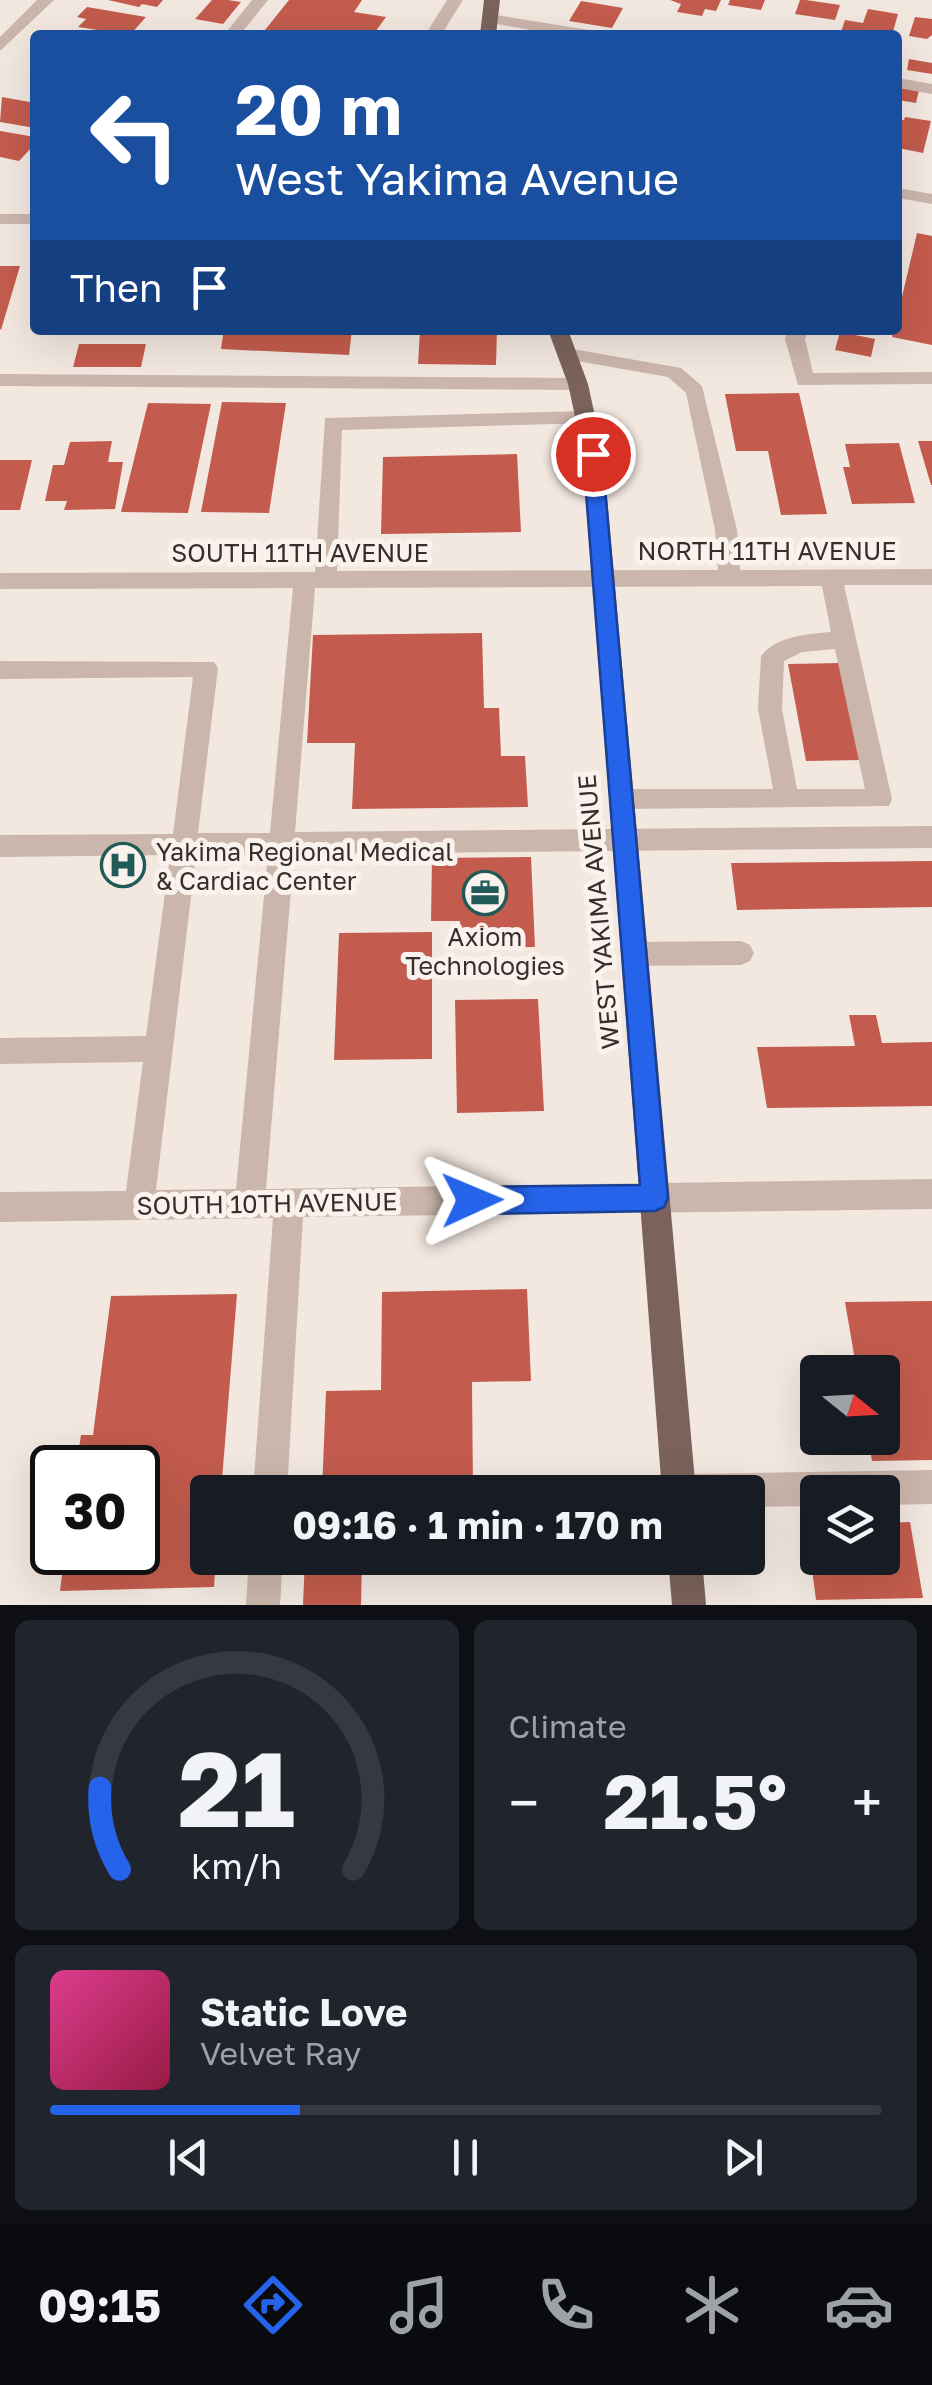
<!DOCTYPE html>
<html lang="en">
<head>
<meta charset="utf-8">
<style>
	body { margin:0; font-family:"Golos Text",sans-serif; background:#20242c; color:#f1f3f6; height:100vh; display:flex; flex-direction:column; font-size:38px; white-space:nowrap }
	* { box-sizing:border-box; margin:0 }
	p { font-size:32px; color:#9ea1a6 }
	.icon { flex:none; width:55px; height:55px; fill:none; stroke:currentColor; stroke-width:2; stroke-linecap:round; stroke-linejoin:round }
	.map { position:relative; height:1605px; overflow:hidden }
	.drawer { display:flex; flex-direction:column; gap:15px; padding:15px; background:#0d0f14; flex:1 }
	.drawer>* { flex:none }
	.banner { position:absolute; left:30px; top:30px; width:872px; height:305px; border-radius:10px; box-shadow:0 10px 40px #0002; background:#1a4fa0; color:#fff; overflow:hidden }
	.needle { width:65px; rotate:108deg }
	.fabs { position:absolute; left:800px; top:1355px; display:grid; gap:20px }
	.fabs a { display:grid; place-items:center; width:100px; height:100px; border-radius:10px; background:#171b24; box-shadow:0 10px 40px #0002; font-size:50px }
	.speed { position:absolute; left:30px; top:1445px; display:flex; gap:20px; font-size:50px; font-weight:700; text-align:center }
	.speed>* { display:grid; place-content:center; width:130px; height:130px; border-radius:50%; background:#171b24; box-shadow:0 10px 40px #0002; line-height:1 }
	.speed .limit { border:5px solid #111; border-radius:15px; background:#fff; color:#111 }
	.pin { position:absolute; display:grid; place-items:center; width:85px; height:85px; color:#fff; margin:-42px; border:5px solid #fff; border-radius:50%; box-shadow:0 2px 10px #0007 }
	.me { position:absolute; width:110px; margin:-55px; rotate:89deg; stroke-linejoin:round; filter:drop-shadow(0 0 8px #0008) }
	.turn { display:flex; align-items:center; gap:35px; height:210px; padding:0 40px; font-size:45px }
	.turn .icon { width:130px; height:130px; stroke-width:2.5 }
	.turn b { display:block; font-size:70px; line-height:85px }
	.then { display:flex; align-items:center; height:95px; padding:0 40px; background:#0003; gap:20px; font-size:38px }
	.big { font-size:75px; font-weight:700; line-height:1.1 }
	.drawer .card { flex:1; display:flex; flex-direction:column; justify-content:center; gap:15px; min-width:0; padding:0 35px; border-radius:15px; background:#20242c }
	.drawer .dial { align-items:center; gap:0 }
	.dial svg { height:260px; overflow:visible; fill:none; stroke:#363941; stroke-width:7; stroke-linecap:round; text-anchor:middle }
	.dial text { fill:#f1f3f6; stroke:none }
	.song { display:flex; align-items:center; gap:30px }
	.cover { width:120px; height:120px; border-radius:15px; background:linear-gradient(135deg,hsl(330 70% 55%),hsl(340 70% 35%)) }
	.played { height:10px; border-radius:5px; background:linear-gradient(90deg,#2563eb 30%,#363941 30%) }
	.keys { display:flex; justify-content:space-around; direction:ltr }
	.heat { display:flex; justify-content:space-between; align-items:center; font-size:55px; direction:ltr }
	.drawer .tiles { flex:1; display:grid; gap:15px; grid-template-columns:1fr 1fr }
	.card:last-child { grid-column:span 2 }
	.trip { position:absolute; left:190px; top:1475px; width:575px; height:100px; border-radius:10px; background:#171b24; box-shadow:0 10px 40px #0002; font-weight:700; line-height:100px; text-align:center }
	.dock { display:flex; height:160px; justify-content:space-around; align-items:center; background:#090b0e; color:#9ea1a6 }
	.dock .icon { width:70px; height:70px }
	.dock .active { color:#2563eb }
	.dock b { font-size:45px; color:#f1f3f6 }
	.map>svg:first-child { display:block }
</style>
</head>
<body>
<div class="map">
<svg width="932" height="1605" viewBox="0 0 932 1605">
	<rect width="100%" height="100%" fill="#f3e8e0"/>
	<!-- building -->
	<path fill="#c35c4e" d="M108 0H163L157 7 142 4 139 7Z
		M212 0H228L241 2 223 24 195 19Z
		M289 0H362L354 12 386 17 373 35 340 31 337 35H261Z
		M670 0H721L716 11 705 9 702 16 677 12 681 4Z
		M730 0H765L761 10 728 5Z
		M800 0H806L840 5 835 20 795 14Z
		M581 1 623 8 612 28 569 21Z
		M87 7 146 17 130 35 78 27 86 19 77 17Z
		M868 9 898 14 892 35H840L845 20 863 23Z
		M915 17 932 19V35L927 39 909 36Z
		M909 59 932 63V74L907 70Z
		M898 86 919 90 916 103 898 100Z
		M2 97 35 103V128L0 122Z
		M905 117 931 121 923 153 898 148V119L904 120Z
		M0 131 35 137V144L19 161 0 157Z
		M917 233 932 236V345L892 337 894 330H898V314Z
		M0 266H20L1 330 0 329Z
		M157 330H352L349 355 221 349 223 335 156 334Z
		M420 330H497L496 365 418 364Z
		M840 332 875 339 871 357 835 350Z
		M79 344H146L141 367H73Z
		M799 393 827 514 781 515 768 451H736L725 394Z
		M222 402 286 403 269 513 201 512Z
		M148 403 211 404 188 513 121 512Z
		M112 441 108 462H123L115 509 64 510 67 501H45L53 465H64L70 442Z
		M918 441H932V485H931Z
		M899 443 915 503 852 504 843 467H850L845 444Z
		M517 454 521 532 381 534 383 457Z
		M0 460H32L20 510H0Z
		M482 633 484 708H499L501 756H525L528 807 352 809 355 743H307L313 635Z
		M841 663 862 760 806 761 788 664Z
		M531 857 535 947 460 948V921H431L432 858Z
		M932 861V907L737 910 731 863Z
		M432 932V1059L334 1060 339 933Z
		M538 999 544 1111 457 1113 455 1000Z
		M849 1015H876L882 1043 932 1042V1106L767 1108 757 1047 855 1046Z
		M527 1289 531 1381 472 1382 473 1492H322L326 1391 381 1390 382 1292Z
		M237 1294 221 1492H208V1558H216L214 1587 60 1591 65 1552H138V1468H76L81 1435H93L111 1296Z
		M932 1301V1460L872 1461 868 1438H882V1372H857L845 1302Z
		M910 1522 923 1598 816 1600 806 1524H818V1558H882V1523Z
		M305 1558H362L361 1605H303Z"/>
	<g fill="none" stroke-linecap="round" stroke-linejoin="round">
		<!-- minor -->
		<path fill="#cbb6ac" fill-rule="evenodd" d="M37 0H54L0 51V37Z
			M252 0H268L240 35H224Z
			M447 0H463L441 35H425Z
			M490 14 589 30 597 35H560L485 22V16Z
			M898 78 932 84V94L898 88Z
			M898 188 932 194V204L898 198Z
			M0 214H35V224H0Z
			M788 330H808L805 339 813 373 932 372V384L798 385 785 339Z
			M567 348 681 368 702 386 737 530 740 570 932 569V585H844L892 799 889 806 621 809 612 806 609 799 612 792 621 789H773L758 709 761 656C776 636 808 634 831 632L822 586 315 588 295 832 932 826V848L294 854 266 1189 932 1179V1209L303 1217 287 1492H253L273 1218 0 1222V1192L126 1191 143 1062 0 1064V1038L146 1036 170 855 0 857V835L173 834 193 677 0 679V661L214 662 218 668 198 833H270L293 588 0 589V573L315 572 325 418 585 411 595 418 592 423 342 430 337 571 718 570 715 530 686 393 668 377 560 358V350ZM835 649 865 789H797L782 709 784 661 802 652ZM268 854 236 1189 156 1190 196 855Z
			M0 374 578 378 588 384 578 390 0 386Z
			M741 941 750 945 754 953 750 961 741 965 634 966 624 962 621 954 624 946 634 942Z
			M932 1470V1504L882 1505V1492H818V1506L748 1507V1492L662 1491 667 1479 679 1474Z
			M249 1558H283L280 1605H246Z"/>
		<!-- major -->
		<path fill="#7b635c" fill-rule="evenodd" d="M484 0H500L496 35H480Z
			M548 330H568L588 384 603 453 696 1492H662L583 453 568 384Z
			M668 1558H702L706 1605H672Z"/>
	</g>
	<!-- route -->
	<path fill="#2563eb" stroke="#184099" stroke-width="2.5" d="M593 447 602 454 668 1198 664 1207 655 1211 472 1214 462 1210 458 1200 462 1191 472 1187 640 1185 583 454Z"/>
	<!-- icons -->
	<defs>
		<symbol id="hospital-ring" viewBox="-11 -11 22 22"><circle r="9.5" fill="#faf2ed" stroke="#215a57" stroke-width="1.5"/><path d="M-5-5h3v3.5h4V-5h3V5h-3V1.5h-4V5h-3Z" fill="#215a57"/></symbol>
		<symbol id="office-ring" viewBox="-11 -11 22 22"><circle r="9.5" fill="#faf2ed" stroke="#215a57" stroke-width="1.5"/><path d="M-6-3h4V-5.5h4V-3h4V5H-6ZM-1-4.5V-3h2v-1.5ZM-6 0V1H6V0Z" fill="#215a57"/></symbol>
	</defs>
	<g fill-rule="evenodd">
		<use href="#hospital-ring" x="98" y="840" width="50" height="50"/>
		<use href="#office-ring" x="460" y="868" width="50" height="50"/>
	</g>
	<g text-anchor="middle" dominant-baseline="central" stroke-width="10" stroke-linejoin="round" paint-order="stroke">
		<!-- street labels -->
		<g font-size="25" fill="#392e2b" stroke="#faf2ed">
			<text x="767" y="550">NORTH 11TH AVENUE</text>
			<text x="300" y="552">SOUTH 11TH AVENUE</text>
			<text transform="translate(598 912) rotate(-95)">WEST YAKIMA AVENUE</text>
			<text transform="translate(267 1203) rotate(-1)">SOUTH 10TH AVENUE</text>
		</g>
		<!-- poi labels -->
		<g font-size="25" fill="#392e2b" stroke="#faf2ed" text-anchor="start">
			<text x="156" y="851">Yakima Regional Medical<tspan x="156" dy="29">&amp; Cardiac Center</tspan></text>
			<text x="485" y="936" text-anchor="middle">Axiom<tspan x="485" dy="29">Technologies</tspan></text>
		</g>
	</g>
</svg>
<div class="fabs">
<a><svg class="needle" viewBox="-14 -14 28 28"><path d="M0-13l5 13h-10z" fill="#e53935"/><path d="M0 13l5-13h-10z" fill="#9ea1a6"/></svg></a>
<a><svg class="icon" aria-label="layers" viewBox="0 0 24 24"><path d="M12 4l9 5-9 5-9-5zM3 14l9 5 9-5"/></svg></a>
</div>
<div class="speed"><div class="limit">30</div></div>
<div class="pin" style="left:593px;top:454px;background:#d93025"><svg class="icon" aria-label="arrive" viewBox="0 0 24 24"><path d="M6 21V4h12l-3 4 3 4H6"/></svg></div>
<svg class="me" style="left:472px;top:1200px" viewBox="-20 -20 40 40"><path d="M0-17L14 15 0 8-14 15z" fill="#2563eb" stroke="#fff" stroke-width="4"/></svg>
<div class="trip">09:16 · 1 min · 170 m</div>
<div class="banner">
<div class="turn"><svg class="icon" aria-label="left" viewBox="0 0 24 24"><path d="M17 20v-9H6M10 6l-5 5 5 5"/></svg><div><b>20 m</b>West Yakima Avenue</div></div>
<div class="then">Then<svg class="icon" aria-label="arrive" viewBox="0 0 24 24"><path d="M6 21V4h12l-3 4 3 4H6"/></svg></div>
</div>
</div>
<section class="drawer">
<div class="tiles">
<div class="card dial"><svg viewBox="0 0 100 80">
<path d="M14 69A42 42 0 1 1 86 69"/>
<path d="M14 69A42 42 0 0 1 8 44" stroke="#2563eb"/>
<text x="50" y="56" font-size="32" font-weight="700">21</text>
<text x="50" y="72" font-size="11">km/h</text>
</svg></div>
<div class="card"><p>Climate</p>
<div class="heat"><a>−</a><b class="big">21.5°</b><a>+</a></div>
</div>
<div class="card">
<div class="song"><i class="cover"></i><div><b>Static Love</b><p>Velvet Ray</p></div></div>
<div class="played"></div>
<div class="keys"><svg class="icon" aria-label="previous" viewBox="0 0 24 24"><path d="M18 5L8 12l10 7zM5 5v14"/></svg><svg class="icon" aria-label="pause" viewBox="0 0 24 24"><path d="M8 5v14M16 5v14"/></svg><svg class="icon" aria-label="next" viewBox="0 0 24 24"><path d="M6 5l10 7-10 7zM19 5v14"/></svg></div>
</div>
</div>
</section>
<nav class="dock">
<b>09:15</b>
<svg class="icon active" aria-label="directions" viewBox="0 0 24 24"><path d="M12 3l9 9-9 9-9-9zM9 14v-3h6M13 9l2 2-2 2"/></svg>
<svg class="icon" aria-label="music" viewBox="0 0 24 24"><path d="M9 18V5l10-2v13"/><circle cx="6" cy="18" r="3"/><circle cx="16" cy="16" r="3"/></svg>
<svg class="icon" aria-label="phone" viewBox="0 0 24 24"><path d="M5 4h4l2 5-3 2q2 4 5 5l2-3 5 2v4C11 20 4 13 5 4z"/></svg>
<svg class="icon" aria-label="climate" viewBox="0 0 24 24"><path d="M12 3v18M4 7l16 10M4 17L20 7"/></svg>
<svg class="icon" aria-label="car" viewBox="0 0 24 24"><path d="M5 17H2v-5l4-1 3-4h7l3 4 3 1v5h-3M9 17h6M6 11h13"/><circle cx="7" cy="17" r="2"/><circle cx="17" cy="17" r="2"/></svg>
</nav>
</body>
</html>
